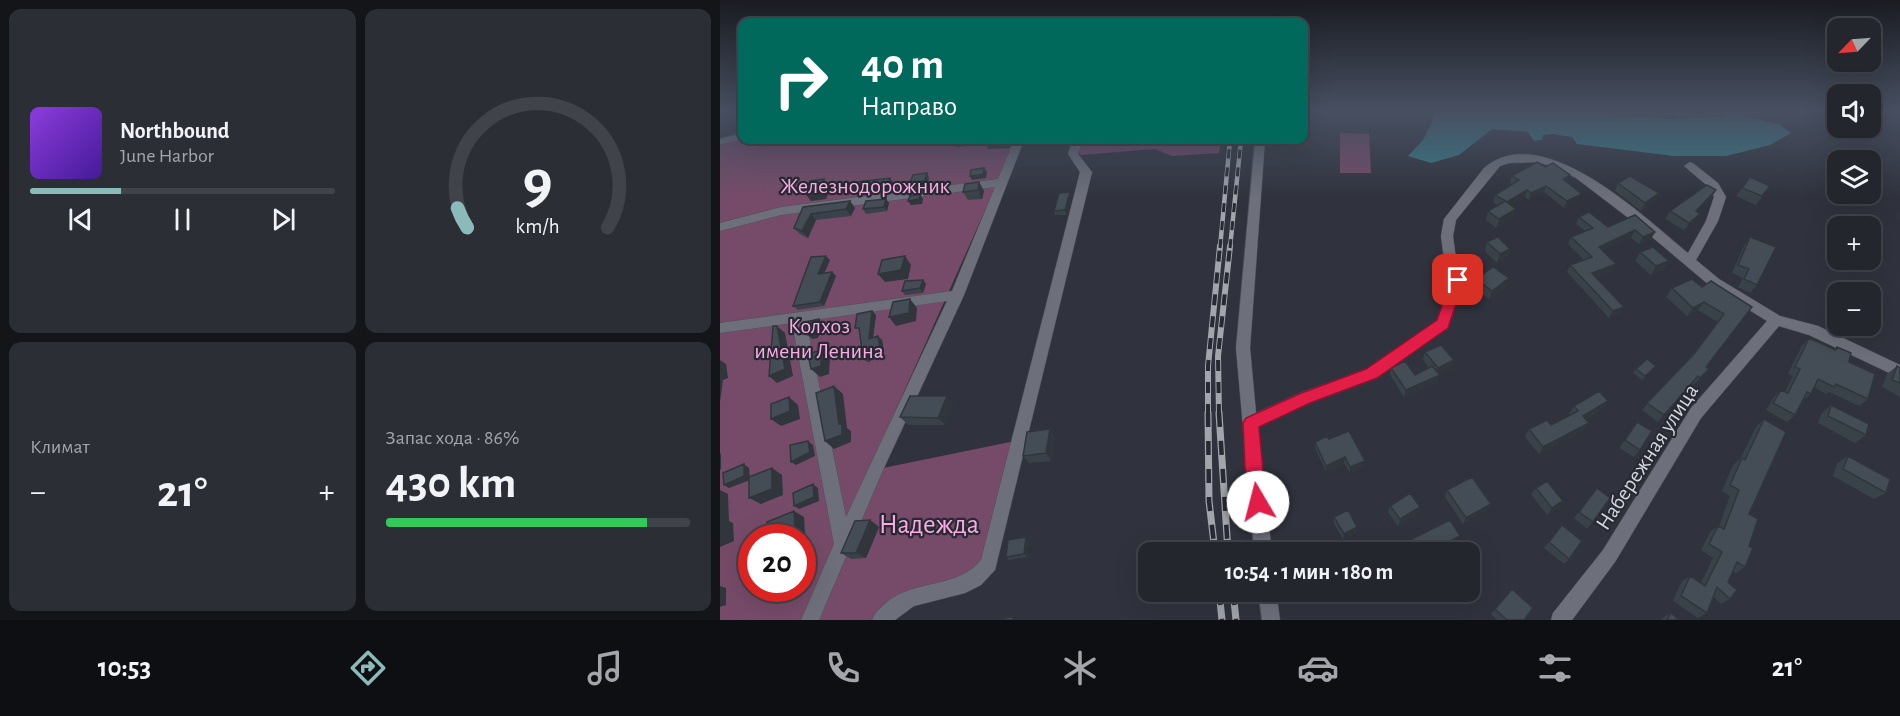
<!DOCTYPE html>
<html lang="ru">
<head>
<meta charset="utf-8">
<style>
	body { margin:0; font-family:"Alegreya Sans",sans-serif; background:#2c2e36; color:#f1f3f6; height:100vh; display:flex; flex-direction:column; font-size:22px; white-space:nowrap }
	* { box-sizing:border-box; margin:0 }
	p { font-size:20px; color:#a3a5aa }
	.icon { flex:none; width:33px; height:33px; fill:none; stroke:currentColor; stroke-width:2; stroke-linecap:round; stroke-linejoin:round }
	.map { position:relative; flex:1; overflow:hidden }
	.panel { display:flex; flex-direction:column; gap:9px; padding:9px; background:#141519; width:720px }
	.panel>* { flex:none }
	.banner { position:absolute; left:18px; top:18px; width:570px; height:126px; border-radius:12px; box-shadow:0 6px 24px #0002,0 0 0 2px #41434a; background:#00695c; color:#fff; overflow:hidden }
	.needle { width:39px; rotate:245deg }
	.controls { position:absolute; left:1107px; top:18px; display:grid; gap:12px }
	.controls a { display:grid; place-items:center; width:54px; height:54px; border-radius:12px; background:#24262e; box-shadow:0 6px 24px #0002,0 0 0 2px #41434a; font-size:30px }
	.speed { position:absolute; left:18px; top:524px; display:flex; gap:12px; font-size:30px; font-weight:700; text-align:center }
	.speed>* { display:grid; place-content:center; width:78px; height:78px; border-radius:50%; background:#24262e; box-shadow:0 6px 24px #0002,0 0 0 2px #41434a; line-height:1 }
	.speed .limit { border:9px solid #d22; background:#fff; color:#111 }
	.pin { position:absolute; display:grid; place-items:center; width:51px; height:51px; color:#fff; margin:-26px; border-radius:12px; box-shadow:0 3px 9px #0006 }
	.me { position:absolute; width:66px; margin:-33px; rotate:352deg; stroke-linejoin:round; filter:drop-shadow(0 0 4px #0008) }
	.turn { display:flex; align-items:center; gap:21px; height:126px; padding:0 24px; font-size:27px }
	.turn .icon { width:78px; height:78px; stroke-width:2.5 }
	.turn b { display:block; font-size:42px; line-height:51px }
	.big { font-size:45px; font-weight:700; line-height:1.1 }
	.panel .tile { flex:1; display:flex; flex-direction:column; justify-content:center; gap:9px; min-width:0; padding:0 21px; border-radius:12px; background:#2c2e36 }
	.panel .dial { align-items:center; gap:0 }
	.dial svg { height:156px; overflow:visible; fill:none; stroke:#41434a; stroke-width:7; stroke-linecap:round; text-anchor:middle }
	.dial text { fill:#f1f3f6; stroke:none }
	.song { display:flex; align-items:center; gap:18px }
	.cover { width:72px; height:72px; border-radius:9px; background:linear-gradient(135deg,hsl(270 70% 55%),hsl(260 70% 35%)) }
	.played { height:6px; border-radius:3px; background:linear-gradient(90deg,#8bbbb9 30%,#41434a 30%) }
	.keys { display:flex; justify-content:space-around; direction:ltr }
	.heat { display:flex; justify-content:space-between; align-items:center; font-size:33px; direction:ltr }
	.charge { height:9px; border-radius:4px; background:linear-gradient(90deg,#34c759 86%,#41434a 0) }
	.panel .tiles { flex:1; display:grid; gap:9px; grid-template-columns:repeat(2,1fr) }
	.trip { position:absolute; left:418px; top:542px; width:342px; height:60px; border-radius:12px; background:#24262e; box-shadow:0 6px 24px #0002,0 0 0 2px #41434a; font-weight:700; line-height:60px; text-align:center }
	.tabs { display:flex; height:96px; justify-content:space-around; align-items:center; background:#0e0f12; color:#a3a5aa }
	.tabs .icon { width:42px; height:42px }
	.tabs .active { color:#8bbbb9 }
	.tabs b { font-size:27px; color:#f1f3f6 }
	main { display:flex; flex:1; min-height:0 }
	.map>svg:first-child { display:block }
</style>
</head>
<body>
<main>
<section class="panel">
<div class="tiles">
<div class="tile">
<div class="song"><i class="cover"></i><div><b>Northbound</b><p>June Harbor</p></div></div>
<div class="played"></div>
<div class="keys"><svg class="icon" aria-label="previous" viewBox="0 0 24 24"><path d="M18 5L8 12l10 7zM5 5v14"/></svg><svg class="icon" aria-label="pause" viewBox="0 0 24 24"><path d="M8 5v14M16 5v14"/></svg><svg class="icon" aria-label="next" viewBox="0 0 24 24"><path d="M6 5l10 7-10 7zM19 5v14"/></svg></div>
</div>
<div class="tile dial"><svg viewBox="0 0 100 80">
<path d="M14 69A42 42 0 1 1 86 69"/>
<path d="M14 69A42 42 0 0 1 9 59" stroke="#8bbbb9"/>
<text x="50" y="56" font-size="32" font-weight="700">9</text>
<text x="50" y="72" font-size="11">km/h</text>
</svg></div>
<div class="tile"><p>Климат</p>
<div class="heat"><a>−</a><b class="big">21°</b><a>+</a></div>
</div>
<div class="tile"><p>Запас хода · 86%</p><b class="big">430 km</b><div class="charge"></div></div>
</div>
</section>
<div class="map">
<svg width="1180" height="620" viewBox="0 0 1180 620">
	<rect width="100%" height="100%" fill="#30333d"/>
	<!-- green -->
	<path fill="#764b69" fill-rule="evenodd" d="M620 133 649 134 651 173H620Z
		M22 139 268 140 267 149 293 148 169 425 86 620H0V144ZM32 537H82V588H32Z
		M360 140H501L499 153 452 156 435 149 360 155 358 148Z
		M295 441 264 568 187 596 152 620H97L163 468Z"/>
	<!-- water -->
	<path fill="#357b86" d="M705 111H873L897 117 921 116 948 119 1003 117 1008 111H1021L1020 116 1059 124 1071 133 1050 145 1006 156H954L857 144 852 137 833 134 823 135 822 140 814 141 808 132 772 129 739 155 711 163 688 156 703 140 716 114Z"/>
	<g fill="none" stroke-linecap="round" stroke-linejoin="round">
		<defs>
			<path id="minor" d="M22 133V139L0 145V139Z
				M294 140H304L244 295 163 470 99 620H81L114 544 72 323 0 333V323L232 291 275 187 61 215 0 231V223L61 207 278 179ZM227 301 126 517 86 321Z
				M353 140H363L358 154 372 172 275 570 261 585 245 593 194 606 175 620H152C155 612 161 608 167 602 195 579 238 589 261 560L360 172 348 154Z
				M535 140H545L530 348 536 413 580 393 647 369 717 321 732 280 724 259 721 236 724 219 764 168C822 118 924 217 968 253L986 221 994 197 990 188 964 166 970 162 974 164 998 183 1006 197 998 221 976 260 999 279 1060 316 1098 326 1180 365V378L1089 335 1059 326 981 418 895 562 852 620H831L833 613 883 550 971 408 1047 321 989 285 919 226 856 178 834 167 817 162 789 163 780 166 736 220 733 236 736 259 744 280 728 328 657 377 590 403 537 427 552 552H534L516 348Z
				M538 591H556L560 620H542Z"/>
		</defs>
		<!-- minor casing -->
		<use href="#minor" stroke="#4d5058" stroke-width="1"/>
		<!-- minor -->
		<use href="#minor" fill="#6d707b" fill-rule="evenodd"/>
		<defs>
			<path id="rail-far2" d="M500 248 510 140
				M510 248 521 140"/>
			<path id="rail-far1" d="M488 415V366L500 246
				M499 415 498 356 510 246"/>
			<path id="rail" d="M488 413 489 501 495 552
				M499 413 508 552
				M499 591 502 620
				M513 591 516 620"/>
		</defs>
		<!-- rail-far2 casing -->
		<use href="#rail-far2" stroke="#a3a5ac" stroke-width="4.5"/>
		<!-- rail-far1 casing -->
		<use href="#rail-far1" stroke="#a3a5ac" stroke-width="6"/>
		<!-- rail casing -->
		<use href="#rail" stroke="#a3a5ac" stroke-width="7"/>
		<!-- rail-far2 -->
		<use href="#rail-far2" stroke="#272933" stroke-width="3" stroke-dasharray="9" stroke-linecap="butt"/>
		<!-- rail-far1 -->
		<use href="#rail-far1" stroke="#272933" stroke-width="4" stroke-dasharray="11" stroke-linecap="butt"/>
		<!-- rail -->
		<use href="#rail" stroke="#272933" stroke-width="4.5" stroke-dasharray="14" stroke-linecap="butt"/>
	</g>
	<!-- wall -->
	<path fill="#3a4249" d="M792 176 847 182 859 200 844 208 824 192 809 200 805 197 791 205 793 218 776 228 766 220 768 211 778 206 773 202 775 195 792 184 790 183Z
		M1030 177 1050 186 1036 205 1016 196Z
		M259 182 264 191 262 199 248 200 243 192Z
		M898 183 939 193 935 201 921 211 895 191Z
		M120 184 175 185 173 190 134 195 125 191Z
		M996 190 991 198 977 212 975 222 964 230 945 219 950 211Z
		M350 192 351 197 347 215H335L334 211Z
		M166 199 169 203 167 211 146 214 143 209Z
		M130 201 135 208 131 216 96 220 88 238 80 234 74 228 83 207Z
		M859 217 888 227 935 232 931 239 919 244 911 238 883 250 892 271 876 277 900 313 889 318 847 272 850 265 864 260 848 244 851 237 865 231 856 224Z
		M1030 237 1037 285 1030 293 1018 287 1023 278 1012 273 1024 246Z
		M767 242 790 249 787 258 777 263 765 251Z
		M920 252 949 261 944 269 931 275 915 261Z
		M110 260 104 273 112 272 116 276 104 306 78 310 73 306Z
		M789 278 786 287 769 299 754 287 756 279Z
		M203 280 206 284 203 293 185 295 182 291Z
		M982 287 1032 307 986 367 983 376 973 385 971 383 938 422 922 410 972 355 998 322 978 310 967 316 946 297 952 288Z
		M152 311 156 315 153 338 162 340 164 351 151 355 150 362H147L143 358Z
		M1089 338 1114 349 1117 347 1129 362 1148 399 1139 406 1109 392 1106 394 1094 387 1091 394 1082 401 1075 415 1067 422 1046 410 1054 397 1061 390 1065 392 1073 376 1068 374 1082 346Z
		M705 352 732 369 719 374 718 382 684 397 670 375 671 368 695 375 709 368 703 360Z
		M936 366 922 380 913 373 916 369Z
		M1177 366 1180 368V397L1162 387 1167 374Z
		M888 401 883 408 866 419 864 430 819 454 805 437 809 429 831 425 850 415 849 414 854 406Z
		M234 404 225 425H188L180 417Z
		M1111 405 1146 435 1135 443 1098 423 1102 413Z
		M1044 419 1029 514V546L1025 567 1016 573 1013 571 1008 582 1010 599 1001 604 994 597 987 613 978 618 953 601 962 581 970 576 981 583 993 558 981 550 990 532 998 526H999L1010 496 1002 491 1013 465 1020 459 1036 427Z
		M917 422 920 450 914 457 899 448Z
		M330 429 334 436 331 461 309 463 303 456Z
		M595 442 644 467 630 473 624 463 606 471 595 448Z
		M1128 456 1166 493 1154 499 1113 476 1117 463Z
		M816 488 843 501 838 508 827 515 811 494Z
		M877 488 873 522 867 529 854 518Z
		M727 490 771 504 767 510 743 524 725 497Z
		M670 506 698 513 678 526 668 512Z
		M614 517 636 533 623 540 614 523Z
		M150 520 159 527 146 558 131 559 121 553Z
		M842 525 849 559 844 564 824 548Z
		M692 539 737 542 718 552H693L690 545Z
		M309 540 307 557 289 560 286 557Z
		M792 589 804 620H777L771 614Z
		M951 613 959 620H941L942 618Z"/>
	<!-- shaded-wall -->
	<path fill="#30363c" d="M232 140H260L259 145 236 147Z
		M264 168 267 172 266 178 252 180 250 176Z
		M207 173 209 178 207 186 193 188 190 183Z
		M850 175 848 182 843 179Z
		M170 178 175 185 173 190 134 195 129 188Z
		M104 179 111 188 106 199 91 201 84 192Z
		M259 182 264 191 262 199 258 190Z
		M826 186 824 192 809 200 811 193Z
		M807 190 805 197 784 209 786 203Z
		M996 190 991 198 971 219 976 211Z
		M350 192 351 197 347 215 345 210Z
		M939 193 935 201 921 211 925 203Z
		M200 194 203 199 202 204 191 205 188 201Z
		M862 194 859 200 844 208 847 201Z
		M166 199 169 203 167 211 164 207Z
		M130 201 135 208 131 216 126 209Z
		M796 209 793 218 776 228 779 219Z
		M91 214 96 220 88 238 82 231Z
		M980 214 975 222 964 230 969 223Z
		M915 230 911 238 875 254 879 247Z
		M935 232 931 239 919 244 923 237Z
		M790 249 787 258 777 263 780 254Z
		M106 256 110 260 102 278 98 274Z
		M185 256 191 265 188 279 165 282 158 274Z
		M949 261 944 269 931 275 936 266Z
		M896 264 892 271 868 280 872 273Z
		M112 272 116 276 104 306 100 302Z
		M789 278 786 287 769 299 772 291Z
		M203 280 206 284 203 293 200 288Z
		M190 299 197 308 196 321 176 326 169 317Z
		M984 302 978 310 967 316 973 308Z
		M904 307 900 313 889 318 893 311Z
		M152 311 156 315 152 344 149 339Z
		M99 319 103 324 98 338 92 339 88 335Z
		M57 326 65 333 73 376 57 383 49 376Z
		M158 336 162 340 164 351 151 355 150 362 147 357V351Z
		M0 349V360L6 364 8 378 3 380 0 402Z
		M101 350 110 358 109 374 100 377 91 369Z
		M734 360 732 369 716 376 718 368Z
		M720 375 718 382 684 397 686 390Z
		M114 386 123 394 127 428 131 431V442L114 449 105 441 119 424Z
		M227 396 234 404 225 425 218 418Z
		M69 397 78 405 80 419 61 426 51 419Z
		M888 401 883 408 858 423 863 416Z
		M869 423 864 430 819 454 823 447Z
		M330 429 334 436 331 461 326 453Z
		M88 441 93 445 95 456 76 465 71 462Z
		M0 453 1 454V469L0 470Z
		M625 457 624 463 606 471V466Z
		M645 461 644 467 630 473V467Z
		M24 464 29 468 30 480 9 488 4 485Z
		M52 468 62 475 63 495 41 504 29 498Z
		M93 484 98 488 99 501 79 509 74 506Z
		M0 490 8 494 9 521 13 523 14 541 0 547Z
		M843 501 838 508 827 515 832 508Z
		M771 504 767 510 743 524 746 518Z
		M700 507 698 513 678 526 680 519Z
		M74 511 84 517 85 533 76 537H51Z
		M150 520 159 527 146 558 136 553Z
		M637 527 636 533 623 540 624 534Z
		M740 536 737 542 718 552H709Z
		M306 537 309 540 307 557 304 554Z
		M0 586 6 588V605L0 607Z"/>
	<!-- building -->
	<path fill="#444d55" stroke="#30363c" stroke-width="1.5" d="M817 162 825 167 833 163 850 175 843 179 862 194 847 201 826 186 811 193 807 190 787 202 775 195 799 180 792 176Z
		M264 168 263 174 250 176 251 170Z
		M207 173 204 181 190 183 193 175Z
		M910 176 939 193 925 203 898 183Z
		M1030 177 1050 186 1042 196 1022 188Z
		M170 178 169 183 129 188 120 184Z
		M104 179 99 190 84 192 90 181Z
		M259 182 258 190 243 192 245 184Z
		M987 185 996 190 976 211 980 214 969 223 950 211Z
		M350 192 345 210 334 211 339 193Z
		M200 194 199 199 188 201 190 196Z
		M166 199 164 207 143 209 146 201Z
		M130 201 126 209 91 214 82 231 74 228 83 207Z
		M785 201 796 209 779 219 768 211Z
		M869 212 888 227 915 215 935 232 923 237 915 230 879 247 896 264 872 273 904 307 893 311 850 265 872 257 851 237 873 228 859 217Z
		M778 237 790 249 780 254 767 242Z
		M1030 237 1056 247 1037 285 1024 279 1029 269 1018 265Z
		M933 247 949 261 936 266 920 252Z
		M106 256 98 274 112 272 100 302 73 306 91 257Z
		M185 256 181 270 158 274 162 260Z
		M773 267 789 278 772 291 756 279Z
		M972 279 982 287 991 281 1032 307 986 367 989 369 980 378 978 376 944 415 927 403 974 354 1004 314 984 302 973 308 952 288Z
		M203 280 200 288 182 291 185 281Z
		M190 299 189 313 169 317 173 302Z
		M152 311 149 339 158 336 160 347 147 351V357L143 358 139 328H135L137 314Z
		M99 319 94 334 88 335 85 322Z
		M53 326H57L65 369 49 376Z
		M1089 338 1116 350 1117 347 1131 353 1129 362 1155 374 1148 399 1116 384 1114 387 1098 379 1091 394 1087 392 1075 415 1053 403 1061 390 1068 393 1080 369 1075 367Z
		M721 345 734 360 718 368 705 352Z
		M101 350V366L91 369 88 354Z
		M927 359 936 366 925 376 916 369Z
		M685 361 695 375 712 366 720 375 686 390 671 368Z
		M1177 366 1180 368V383L1172 380Z
		M114 386 119 424 122 423V435L105 441 96 393Z
		M879 391 888 401 863 416 869 423 823 447 809 429 827 420 831 425 858 411 854 406Z
		M190 396H227L218 418 180 417Z
		M69 397 70 411 51 419V404Z
		M1111 405 1149 424 1146 435 1108 416Z
		M1044 419 1066 432 1029 514 1038 519 1029 546 1033 548 1025 567 1017 562 1008 582 1017 590 1010 599 997 587 987 613 961 596 970 576 985 586 1002 552 989 544 998 526 1004 529 1019 490 1010 485 1022 458 1025 460Z
		M917 422 932 431 920 450 905 440Z
		M330 429 326 453 303 456 307 432Z
		M629 431 645 461 630 467 625 457 606 466 595 442 607 436 609 439Z
		M88 441 90 452 71 462 70 445Z
		M1128 456 1170 479 1166 493 1123 469Z
		M24 464V476L4 485 3 473Z
		M52 468V489L29 498V477Z
		M752 477 771 504 746 518 727 490Z
		M827 481 843 501 832 508 816 488Z
		M93 484 94 497 74 506 73 493Z
		M877 488 890 498 873 522 859 512Z
		M690 493 700 507 680 519 670 506Z
		M628 510 637 527 624 534 614 517Z
		M74 511 75 527 51 537H47V522Z
		M1 517V535H0V518Z
		M150 520 136 553H121L135 521Z
		M730 520 740 536 709 552H699L692 539Z
		M842 525 862 541 849 559 829 542Z
		M306 537 304 554 286 557 288 540Z
		M792 589 813 608 804 620H787L775 609Z
		M951 613 959 620H947Z
		M293 616V620H279Z"/>
	<!-- sky -->
	<linearGradient id="sky" x2="0" y2="1"><stop stop-color="#1a1c22"/><stop offset="0.56" stop-color="#485062"/><stop offset="1" stop-color="#485062" stop-opacity="0"/></linearGradient>
	<rect width="1180" height="198" fill="url(#sky)"/>
	<!-- route -->
	<path fill="#e11d48" stroke="#92132f" stroke-width="1.5" d="M738 275 744 280 728 328 657 378 590 403 539 427C540 441 547 500 544 508L538 510 532 508 525 467 523 423 526 418 579 394 646 369 717 320 731 280Z"/>
	<g text-anchor="middle" dominant-baseline="central" stroke-width="4.5" stroke-linejoin="round" paint-order="stroke">
		<!-- park labels -->
		<g font-size="22" fill="#fcaae4" stroke="#272933">
			<text x="145" y="186">Железнодорожник</text>
			<text x="99" y="326">Колхоз<tspan x="99" dy="25">имени Ленина</tspan></text>
		</g>
		<!-- street labels -->
		<g font-size="22" fill="#d5d7dd" stroke="#272933">
			<text transform="translate(927 457) rotate(-57)">Набережная улица</text>
		</g>
		<!-- near-park labels -->
		<g font-size="27" fill="#fcaae4" stroke="#272933">
			<text x="209" y="524">Надежда</text>
		</g>
	</g>
</svg>
<div class="controls">
<a><svg class="needle" viewBox="-14 -14 28 28"><path d="M0-13l5 13h-10z" fill="#e53935"/><path d="M0 13l5-13h-10z" fill="#a3a5aa"/></svg></a>
<a><svg class="icon" aria-label="sound" viewBox="0 0 24 24"><path d="M4 9h4l5-4v14l-5-4H4zM17 9q2 3 0 6"/></svg></a>
<a><svg class="icon" aria-label="layers" viewBox="0 0 24 24"><path d="M12 4l9 5-9 5-9-5zM3 14l9 5 9-5"/></svg></a>
<a>+</a>
<a>−</a>
</div>
<div class="speed"><div class="limit">20</div></div>
<div class="pin" style="left:738px;top:280px;background:#d93025"><svg class="icon" aria-label="arrive" viewBox="0 0 24 24"><path d="M6 21V4h12l-3 4 3 4H6"/></svg></div>
<svg class="me" style="left:538px;top:502px" viewBox="-20 -20 40 40"><circle r="19" fill="#fff"/><path d="M0-13L10 11 0 6-10 11z" fill="#e11d48"/></svg>
<div class="trip">10:54 · 1 мин · 180 m</div>
<div class="banner">
<div class="turn"><svg class="icon" aria-label="right" viewBox="0 0 24 24"><path d="M7 20v-9h11M14 6l5 5-5 5"/></svg><div><b>40 m</b>Направо</div></div>
</div>
</div>
</main>
<nav class="tabs">
<b>10:53</b>
<svg class="icon active" aria-label="directions" viewBox="0 0 24 24"><path d="M12 3l9 9-9 9-9-9zM9 14v-3h6M13 9l2 2-2 2"/></svg>
<svg class="icon" aria-label="music" viewBox="0 0 24 24"><path d="M9 18V5l10-2v13"/><circle cx="6" cy="18" r="3"/><circle cx="16" cy="16" r="3"/></svg>
<svg class="icon" aria-label="phone" viewBox="0 0 24 24"><path d="M5 4h4l2 5-3 2q2 4 5 5l2-3 5 2v4C11 20 4 13 5 4z"/></svg>
<svg class="icon" aria-label="climate" viewBox="0 0 24 24"><path d="M12 3v18M4 7l16 10M4 17L20 7"/></svg>
<svg class="icon" aria-label="car" viewBox="0 0 24 24"><path d="M5 17H2v-5l4-1 3-4h7l3 4 3 1v5h-3M9 17h6M6 11h13"/><circle cx="7" cy="17" r="2"/><circle cx="17" cy="17" r="2"/></svg>
<svg class="icon" aria-label="filters" viewBox="0 0 24 24"><path d="M4 7h16M4 17h16"/><circle cx="9" cy="7" r="2"/><circle cx="15" cy="17" r="2"/></svg>
<b>21°</b>
</nav>
</body>
</html>
